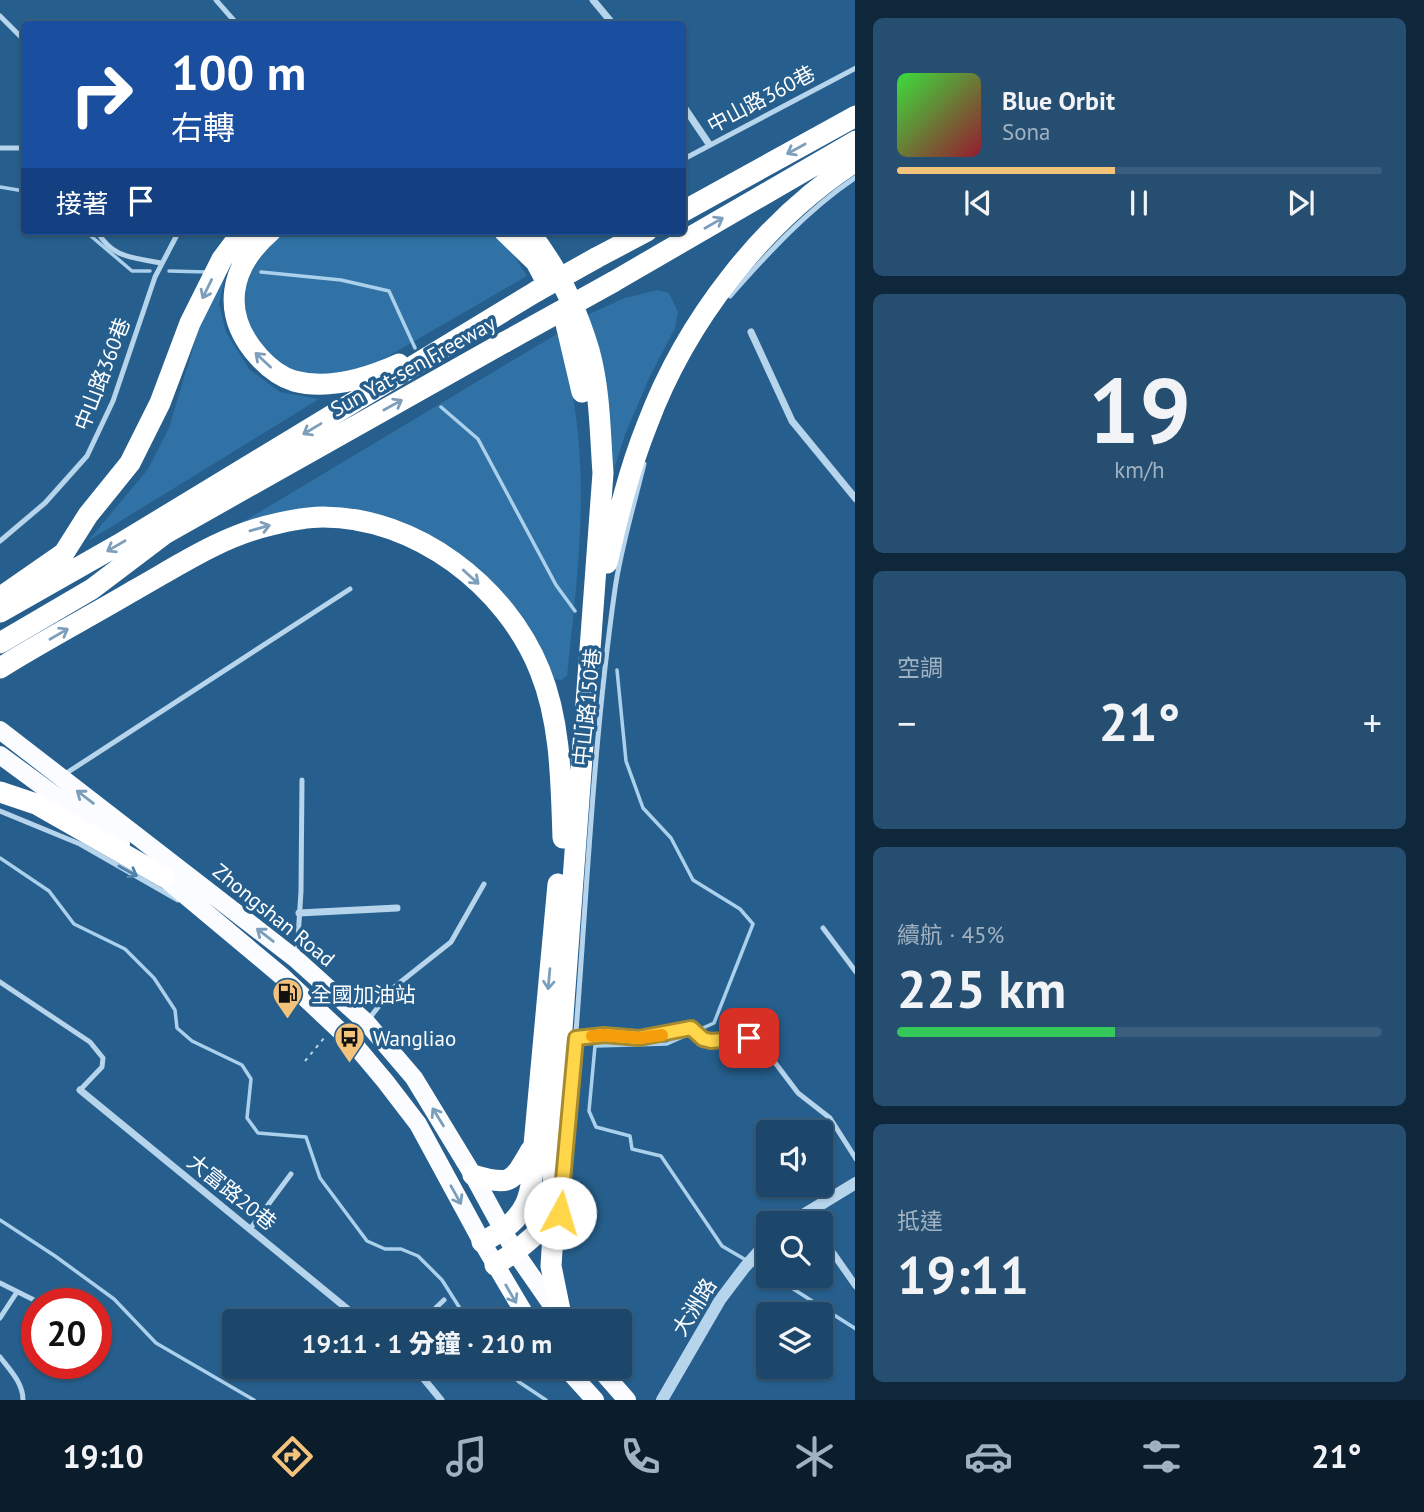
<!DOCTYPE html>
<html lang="zh-TW">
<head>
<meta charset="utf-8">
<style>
	body { margin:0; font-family:"PT Sans","Noto Sans TC",sans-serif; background:#254e70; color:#f1f3f6; height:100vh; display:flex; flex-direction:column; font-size:26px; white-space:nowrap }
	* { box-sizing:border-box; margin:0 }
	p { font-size:23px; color:#a0b2c1 }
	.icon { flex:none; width:38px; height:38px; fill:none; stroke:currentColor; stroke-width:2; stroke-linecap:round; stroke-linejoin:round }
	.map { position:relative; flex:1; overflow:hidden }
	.panel { display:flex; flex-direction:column; gap:18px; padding:18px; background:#0f273a; width:569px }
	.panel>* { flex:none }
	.guide { position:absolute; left:21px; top:21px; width:665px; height:214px; border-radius:7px; box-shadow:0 2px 5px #0004,0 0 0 2px #3a5f7e; background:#1a4fa0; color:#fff; overflow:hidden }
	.controls { position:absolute; left:756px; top:1120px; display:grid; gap:14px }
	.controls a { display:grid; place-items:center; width:77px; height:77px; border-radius:7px; background:#1c476a; box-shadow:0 2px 5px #0004,0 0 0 2px #3a5f7e; font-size:35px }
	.speed { position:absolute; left:21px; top:1288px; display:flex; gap:14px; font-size:35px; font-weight:700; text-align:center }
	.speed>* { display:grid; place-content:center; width:91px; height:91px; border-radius:50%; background:#1c476a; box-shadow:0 2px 5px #0004,0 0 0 2px #3a5f7e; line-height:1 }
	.speed .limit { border:10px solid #d22; background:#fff; color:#111 }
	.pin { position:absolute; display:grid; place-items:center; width:60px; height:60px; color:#fff; margin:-30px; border-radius:14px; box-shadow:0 4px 10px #0006 }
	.me { position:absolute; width:77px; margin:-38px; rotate:6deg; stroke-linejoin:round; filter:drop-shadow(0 0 5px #0008) }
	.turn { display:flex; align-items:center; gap:24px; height:147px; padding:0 35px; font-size:32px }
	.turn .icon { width:91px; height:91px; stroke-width:2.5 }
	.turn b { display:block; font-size:49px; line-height:60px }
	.then { display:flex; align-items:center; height:66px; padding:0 35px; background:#0003; gap:14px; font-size:26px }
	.big { font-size:52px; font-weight:800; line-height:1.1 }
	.panel .tile { flex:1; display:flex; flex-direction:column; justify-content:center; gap:10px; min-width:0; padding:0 24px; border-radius:10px; background:#254e70 }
	.panel .dial { align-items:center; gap:0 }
	.dial b { font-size:91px; line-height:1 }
	.song { display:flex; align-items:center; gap:21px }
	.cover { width:84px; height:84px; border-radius:10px; background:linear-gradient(135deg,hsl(120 70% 55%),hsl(350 70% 35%)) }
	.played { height:7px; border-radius:4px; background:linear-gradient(90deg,#f4c37b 45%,#3a5f7e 45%) }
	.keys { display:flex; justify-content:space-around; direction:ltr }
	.heat { display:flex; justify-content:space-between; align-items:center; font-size:38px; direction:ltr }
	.charge { height:10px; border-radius:5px; background:linear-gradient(90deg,#34c759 45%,#3a5f7e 0) }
	.trip { position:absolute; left:222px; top:1309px; width:410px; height:70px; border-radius:7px; background:#1c476a; box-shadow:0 2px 5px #0004,0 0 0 2px #3a5f7e; font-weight:800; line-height:70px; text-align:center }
	.dock { display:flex; height:112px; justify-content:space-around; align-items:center; background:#0b1c2a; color:#a0b2c1 }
	.dock .icon { width:49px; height:49px }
	.dock .on { color:#f4c37b }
	.dock b { font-size:32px; color:#f1f3f6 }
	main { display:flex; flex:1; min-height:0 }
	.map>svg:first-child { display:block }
</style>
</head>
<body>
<main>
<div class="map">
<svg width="856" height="1400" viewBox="0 0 856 1400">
	<rect width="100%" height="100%" fill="#265f8d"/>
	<!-- green -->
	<path fill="#3072a5" d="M280 231H491L510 249 527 276 373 365 332 378 308 376 288 367 261 349 245 318 243 286 252 257Z
		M229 258 219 304 226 332 249 369 280 392 319 399 88 541 148 469 169 428 200 325Z
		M658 290 669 293 678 312 675 328 650 376 626 432 608 488 585 316 625 298Z
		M557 334C595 446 579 562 567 676L561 680 554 679 538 642 514 608 385 520 231 529Z"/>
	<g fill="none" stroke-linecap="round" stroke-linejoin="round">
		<!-- stream -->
		<path stroke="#aad0eb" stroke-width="3.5" d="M0 187 24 191
			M85 231 132 271H150
			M169 271 207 272
			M261 272 341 280 389 291 415 348
			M441 407 478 439 556 585 575 611
			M617 670 626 761 643 808 671 838 693 880 740 909 753 924 714 1023 667 1044 595 1046 589 1111 596 1127 630 1136 632 1149 661 1156 722 1246 768 1273
			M0 858 49 891 74 924 125 949 154 978 175 1010 177 1028 192 1041 242 1065 251 1079 247 1118 258 1133 306 1137 320 1178 367 1241 385 1249H401L418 1256 442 1280 468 1321
			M0 1220 55 1256 114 1299 156 1343 254 1400
			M773 1276 856 1329
			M503 1367 519 1382 546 1400"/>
		<!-- path -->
		<path stroke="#b6d4eb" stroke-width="2" stroke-dasharray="3.5 5" stroke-linecap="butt" d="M305 1061 325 1037"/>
		<!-- service -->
		<path stroke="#b6d4eb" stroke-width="5" d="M216 0 237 24
			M0 16 24 40
			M0 148H24
			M682 160 856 68
			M97 231C113 259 132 257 161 263
			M730 296C768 253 808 209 856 177
			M0 541 45 503 87 456 113 401 155 277 179 231
			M65 774 350 589
			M0 811 80 844 178 900
			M823 928 856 972
			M297 954 301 891 302 780
			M0 982 90 1042 103 1058 102 1067 80 1090
			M368 1020 393 988 451 942 484 884
			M577 1038 604 1035 639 1038 691 1028 703 1039 711 1041 749 1038 755 1040 767 1052 798 1093 830 1118 856 1159
			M563 1181C584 984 587 785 615 589 621 547 634 505 644 464
			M250 1229 291 1174
			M0 1283 42 1304
			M0 1318 17 1292
			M422 1321 444 1300
			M96 1329 111 1336
			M0 1357C10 1370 23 1383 23 1400"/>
		<!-- minor -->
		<path stroke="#b6d4eb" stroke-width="7" d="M593 0 613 24
			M682 104 709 144
			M751 332 792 421 856 499
			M299 913 397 908
			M80 1090 362 1321
			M805 1213 812 1223
			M821 1236 856 1286
			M414 1367 441 1400"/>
		<!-- tertiary -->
		<path stroke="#b6d4eb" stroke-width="12" d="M790 1223 856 1183
			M662 1400 720 1300 745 1267 768 1241"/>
		<!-- primary -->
		<path stroke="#fafcff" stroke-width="18" d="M0 730 297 960 367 1023 414 1078 473 1175 515 1252 560 1317
			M0 755 121 844
			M155 870 284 978 354 1044 385 1081 418 1124 482 1242 529 1321
			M565 1367 595 1400
			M598 1367 627 1400"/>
		<!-- motorway -->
		<path stroke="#fff" stroke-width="21" d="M682 212 856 116
			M271 231C229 267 220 314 259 357 268 367 281 377 294 381 328 390 368 378 399 364
			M504 231 536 262 544 277
			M528 231C556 265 576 307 589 350 600 389 600 433 603 473L553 1151 554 1219 551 1266 562 1320
			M596 258 647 231
			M613 282 856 141
			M566 324 582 392
			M607 563C618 516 629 470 647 425 686 321 762 222 856 161
			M5 594 64 553 88 515 130 463 160 403 190 323 222 259 243 231
			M0 612 118 545 537 291
			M0 643 92 589 166 533 505 342
			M0 668C43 641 89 617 133 591 178 566 220 537 271 525 287 521 306 517 323 517 416 517 506 586 540 671 561 723 561 782 563 838
			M0 792 36 804 164 877
			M473 1175C511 1186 512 1183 531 1150
			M482 1242C531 1217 532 1197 534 1145L558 884
			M495 1265 515 1252 554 1219"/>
		<!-- motorway-bridge -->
		<path stroke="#fff" stroke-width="21" d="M537 291 596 258
			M505 342 613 282"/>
	</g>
	<!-- one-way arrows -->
	<defs><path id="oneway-shaft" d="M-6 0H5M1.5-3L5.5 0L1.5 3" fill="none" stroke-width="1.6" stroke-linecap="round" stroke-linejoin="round" transform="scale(1.75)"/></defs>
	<g stroke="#7d9fbb">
		<use href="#oneway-shaft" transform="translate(796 149) rotate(151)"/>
		<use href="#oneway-shaft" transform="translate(714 223) rotate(-30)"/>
		<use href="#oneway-shaft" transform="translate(207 289) rotate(116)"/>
		<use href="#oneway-shaft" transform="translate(263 360) rotate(-137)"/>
		<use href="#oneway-shaft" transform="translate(393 405) rotate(-29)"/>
		<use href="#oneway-shaft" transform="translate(312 429) rotate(149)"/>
		<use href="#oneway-shaft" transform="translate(260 528) rotate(-16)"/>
		<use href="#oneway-shaft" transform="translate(116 546) rotate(150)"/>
		<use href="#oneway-shaft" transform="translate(471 577) rotate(42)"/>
		<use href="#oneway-shaft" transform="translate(59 634) rotate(-30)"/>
		<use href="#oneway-shaft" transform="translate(549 979) rotate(95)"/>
	</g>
	<g stroke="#7b9ebb">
		<use href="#oneway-shaft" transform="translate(85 797) rotate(-143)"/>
		<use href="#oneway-shaft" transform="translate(265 935) rotate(-142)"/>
		<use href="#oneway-shaft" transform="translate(438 1117) rotate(-122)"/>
		<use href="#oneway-shaft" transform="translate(456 1195) rotate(61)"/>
		<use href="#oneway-shaft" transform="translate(511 1294) rotate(60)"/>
	</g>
	<use stroke="#5182a9" href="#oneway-shaft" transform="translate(128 871) rotate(29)"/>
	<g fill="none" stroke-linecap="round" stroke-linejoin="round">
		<defs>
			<path id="route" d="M560 1213 576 1038 604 1035 639 1038 691 1028 703 1039 711 1041 749 1038"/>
		</defs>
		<!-- route casing -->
		<use href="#route" stroke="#a68a30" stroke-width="18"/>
		<!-- route -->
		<use href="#route" stroke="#ffd54a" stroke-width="12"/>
		<!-- slow -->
		<path stroke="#f59e0b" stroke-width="12" d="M592 1036 604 1035 639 1038 662 1035"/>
	</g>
	<!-- icons -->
	<defs>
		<symbol id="fuel-pin" viewBox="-11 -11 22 30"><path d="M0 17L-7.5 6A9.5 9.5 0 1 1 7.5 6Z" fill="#f4c37b" stroke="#265f8d"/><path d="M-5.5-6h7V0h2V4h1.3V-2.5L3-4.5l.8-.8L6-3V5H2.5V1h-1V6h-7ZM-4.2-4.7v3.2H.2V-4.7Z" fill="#111"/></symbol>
		<symbol id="bus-pin" viewBox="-11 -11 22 30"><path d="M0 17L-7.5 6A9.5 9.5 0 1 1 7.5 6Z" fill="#f4c37b" stroke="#265f8d"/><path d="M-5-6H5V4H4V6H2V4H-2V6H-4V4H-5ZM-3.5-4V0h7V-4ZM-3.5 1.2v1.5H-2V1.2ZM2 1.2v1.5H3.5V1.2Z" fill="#111"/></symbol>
	</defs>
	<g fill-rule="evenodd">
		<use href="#fuel-pin" x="270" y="976" width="35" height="47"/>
		<use href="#bus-pin" x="332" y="1020" width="35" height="47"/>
	</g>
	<g text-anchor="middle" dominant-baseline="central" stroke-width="7" stroke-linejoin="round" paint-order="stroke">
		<!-- street labels -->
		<g font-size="21" fill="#fff" stroke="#265f8d">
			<text transform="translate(761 99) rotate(-28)">中山路360巷</text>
			<text transform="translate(413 366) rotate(-29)">Sun Yat-sen Freeway</text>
			<text transform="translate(102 374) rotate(-69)">中山路360巷</text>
			<text transform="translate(587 707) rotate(-84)">中山路150巷</text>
			<text transform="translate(274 915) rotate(39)">Zhongshan Road</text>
			<text transform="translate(232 1192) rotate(39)">大富路20巷</text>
			<text transform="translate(694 1307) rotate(-58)">大洲路</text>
		</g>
		<!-- poi labels -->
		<g font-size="21" fill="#fff" stroke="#265f8d" text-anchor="start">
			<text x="311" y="994">全國加油站</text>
			<text x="373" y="1038">Wangliao</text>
		</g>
	</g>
</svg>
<div class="controls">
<a><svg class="icon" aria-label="sound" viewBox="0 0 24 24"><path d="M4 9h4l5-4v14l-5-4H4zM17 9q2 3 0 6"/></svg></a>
<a><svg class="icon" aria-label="search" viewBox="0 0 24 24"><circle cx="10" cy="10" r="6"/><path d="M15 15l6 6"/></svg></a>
<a><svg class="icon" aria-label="layers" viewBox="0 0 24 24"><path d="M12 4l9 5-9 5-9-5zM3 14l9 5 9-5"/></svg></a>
</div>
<div class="speed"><div class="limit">20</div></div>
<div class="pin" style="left:749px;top:1038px;background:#d93025"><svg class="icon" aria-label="arrive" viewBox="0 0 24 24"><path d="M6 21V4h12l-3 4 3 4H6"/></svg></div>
<svg class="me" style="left:560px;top:1213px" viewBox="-20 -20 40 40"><circle r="19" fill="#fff"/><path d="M0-13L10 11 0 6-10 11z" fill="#ffd54a"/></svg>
<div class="trip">19:11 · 1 分鐘 · 210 m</div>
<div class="guide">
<div class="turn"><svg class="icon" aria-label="right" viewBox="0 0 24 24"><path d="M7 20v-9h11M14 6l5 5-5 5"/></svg><div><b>100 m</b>右轉</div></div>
<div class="then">接著<svg class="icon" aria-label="arrive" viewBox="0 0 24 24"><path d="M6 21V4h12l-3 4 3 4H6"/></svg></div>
</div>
</div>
<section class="panel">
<div class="tile">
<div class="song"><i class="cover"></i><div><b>Blue Orbit</b><p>Sona</p></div></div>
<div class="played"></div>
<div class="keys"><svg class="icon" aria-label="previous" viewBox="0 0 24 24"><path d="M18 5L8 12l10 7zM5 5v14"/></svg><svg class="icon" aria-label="pause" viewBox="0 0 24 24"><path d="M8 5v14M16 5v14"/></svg><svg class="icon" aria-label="next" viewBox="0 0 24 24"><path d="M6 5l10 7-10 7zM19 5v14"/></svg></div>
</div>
<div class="tile dial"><b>19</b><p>km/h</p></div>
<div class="tile"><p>空調</p>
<div class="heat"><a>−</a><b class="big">21°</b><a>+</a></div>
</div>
<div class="tile"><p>續航 · 45%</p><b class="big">225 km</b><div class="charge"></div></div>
<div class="tile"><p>抵達</p><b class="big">19:11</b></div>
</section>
</main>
<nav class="dock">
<b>19:10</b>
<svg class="icon on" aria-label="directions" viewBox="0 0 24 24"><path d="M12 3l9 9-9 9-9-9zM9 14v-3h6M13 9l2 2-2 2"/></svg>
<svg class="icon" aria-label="music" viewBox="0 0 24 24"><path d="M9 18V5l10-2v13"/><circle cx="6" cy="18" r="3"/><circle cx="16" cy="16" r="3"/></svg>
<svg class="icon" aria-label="phone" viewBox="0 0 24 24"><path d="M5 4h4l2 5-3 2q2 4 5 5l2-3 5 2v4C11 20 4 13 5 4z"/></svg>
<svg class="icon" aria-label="climate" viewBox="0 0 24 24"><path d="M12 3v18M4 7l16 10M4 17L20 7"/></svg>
<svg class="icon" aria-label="car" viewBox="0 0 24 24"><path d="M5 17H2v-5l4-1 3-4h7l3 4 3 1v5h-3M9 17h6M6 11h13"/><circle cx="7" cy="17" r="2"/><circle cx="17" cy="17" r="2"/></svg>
<svg class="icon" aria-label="filters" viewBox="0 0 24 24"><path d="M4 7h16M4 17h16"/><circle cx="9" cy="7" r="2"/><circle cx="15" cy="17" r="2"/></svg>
<b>21°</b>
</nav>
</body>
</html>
